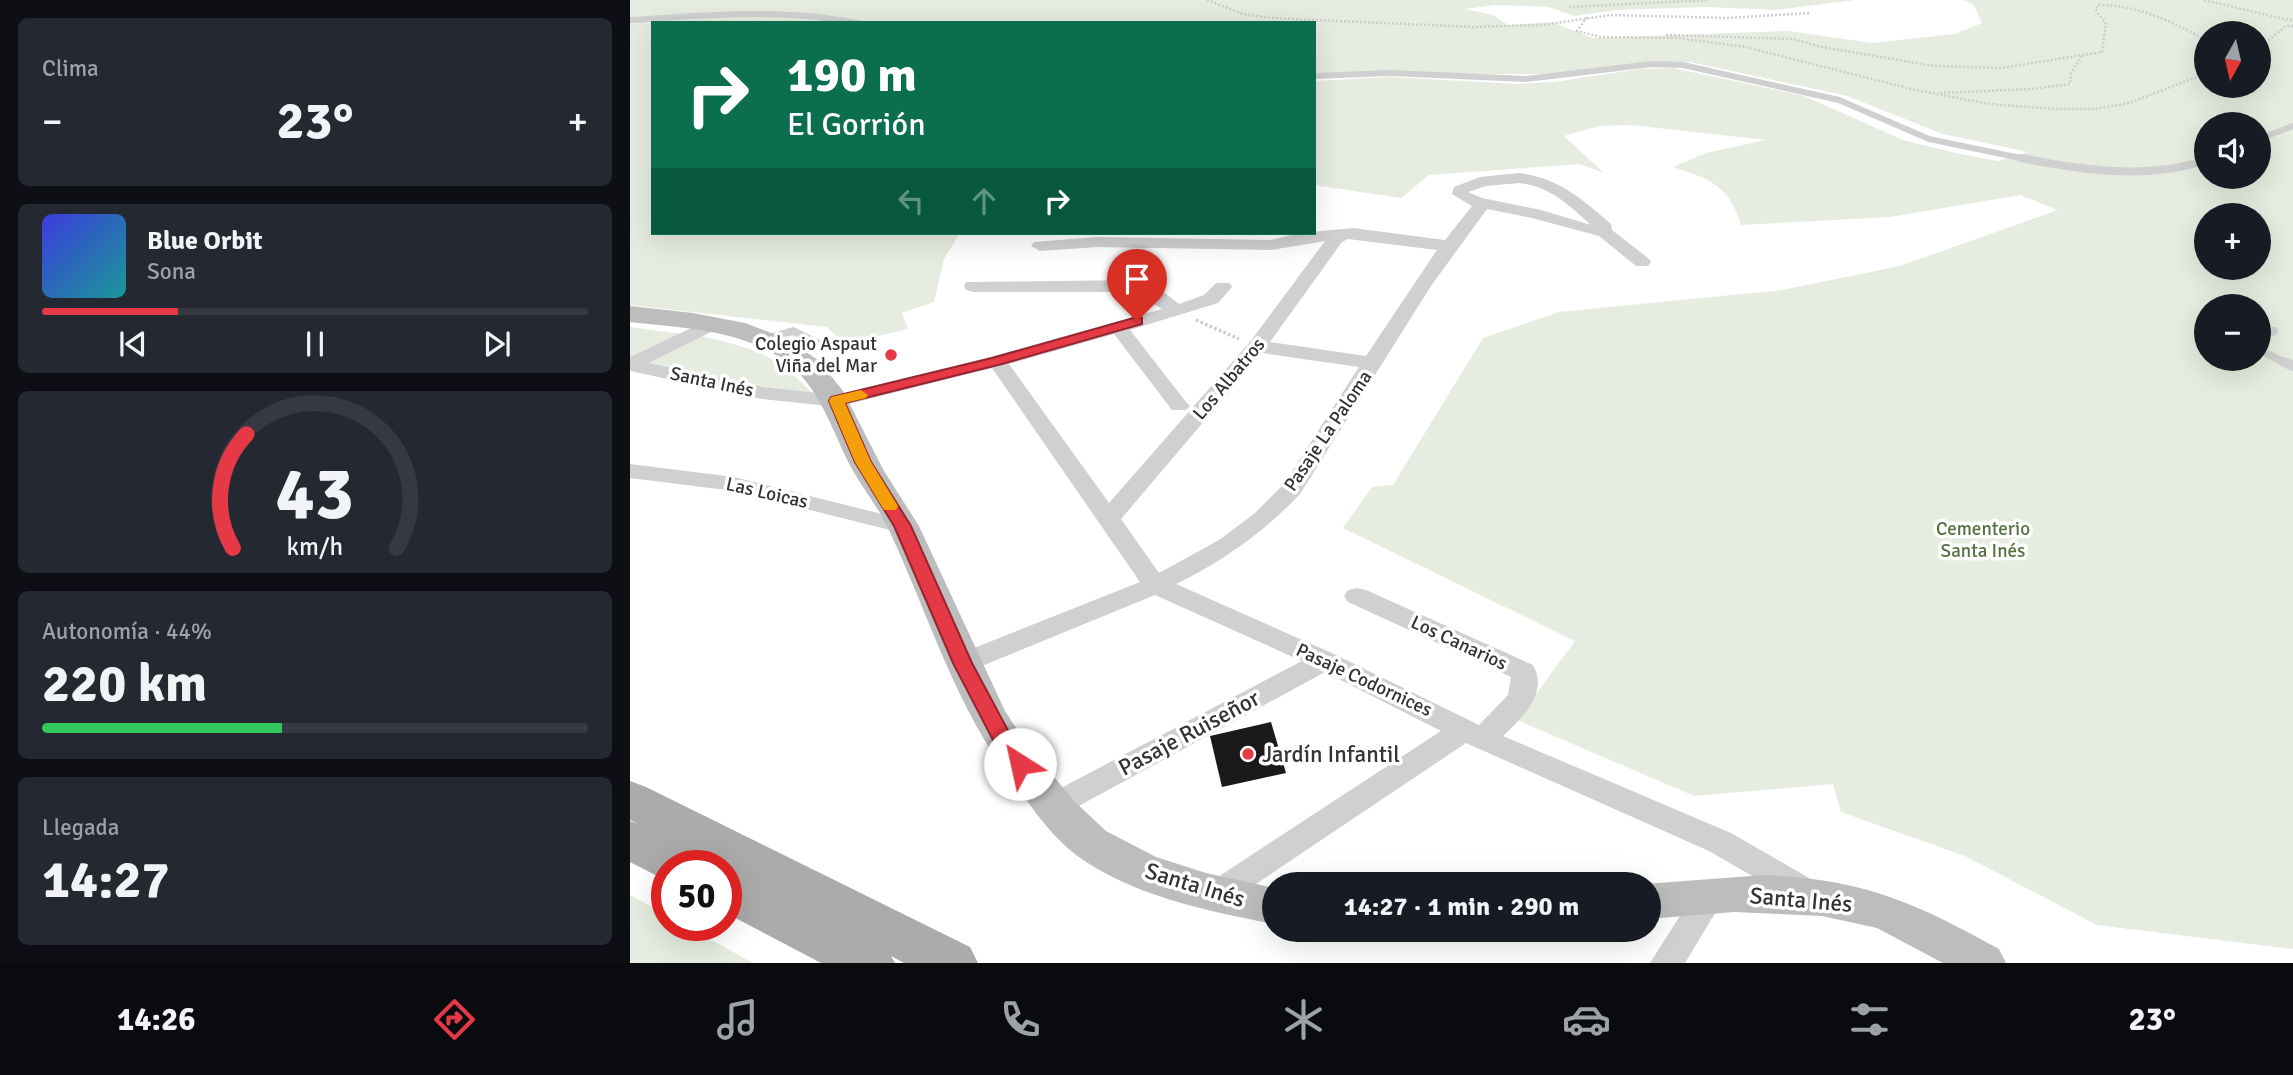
<!DOCTYPE html>
<html lang="es">
<head>
<meta charset="utf-8">
<style>
	body { margin:0; font-family:Signika,sans-serif; background:#242831; color:#f1f3f6; height:100vh; display:flex; flex-direction:column; font-size:26px; white-space:nowrap }
	* { box-sizing:border-box; margin:0 }
	p { font-size:23px; color:#9ea1a6 }
	.icon { flex:none; width:38px; height:38px; fill:none; stroke:currentColor; stroke-width:2; stroke-linecap:round; stroke-linejoin:round }
	.map { position:relative; flex:1; overflow:hidden }
	.side { display:flex; flex-direction:column; gap:18px; padding:18px; background:#0d0f14; width:630px }
	.side>* { flex:none }
	.guide { position:absolute; left:21px; top:21px; width:665px; height:214px; border-radius:0px; box-shadow:0 7px 28px #0002; background:#0b6e4f; color:#fff; overflow:hidden }
	.needle { width:46px; rotate:188deg }
	.fabs { position:absolute; left:1564px; top:21px; display:grid; gap:14px }
	.fabs a { display:grid; place-items:center; width:77px; height:77px; border-radius:50%; background:#171b24; box-shadow:0 7px 28px #0002; font-size:35px }
	.speed { position:absolute; left:21px; top:850px; display:flex; gap:14px; font-size:35px; font-weight:700; text-align:center }
	.speed>* { display:grid; place-content:center; width:91px; height:91px; border-radius:50%; background:#171b24; box-shadow:0 7px 28px #0002; line-height:1 }
	.speed .limit { border:10px solid #d22; background:#fff; color:#111 }
	.pin { position:absolute; display:grid; place-items:center; width:60px; height:60px; color:#fff; margin:-72px -30px; border-radius:50% 50% 50% 0; rotate:-45deg; box-shadow:0 0 7px #0007 }
	.pin .icon { rotate:45deg }
	.me { position:absolute; width:77px; margin:-38px; rotate:325deg; stroke-linejoin:round; filter:drop-shadow(0 0 5px #0008) }
	.turn { display:flex; align-items:center; gap:24px; height:147px; padding:0 21px; font-size:32px }
	.turn .icon { width:91px; height:91px; stroke-width:2.5 }
	.turn b { display:block; font-size:49px; line-height:60px }
	.lanes { display:flex; align-items:center; height:66px; padding:0 21px; background:#0003; justify-content:center; gap:35px; direction:ltr }
	.lanes .off { opacity:.35 }
	.big { font-size:52px; font-weight:700; line-height:1.1 }
	.side .widget { flex:1; display:flex; flex-direction:column; justify-content:center; gap:10px; min-width:0; padding:0 24px; border-radius:10px; background:#242831 }
	.side .dial { align-items:center; gap:0 }
	.dial svg { height:182px; overflow:visible; fill:none; stroke:#363941; stroke-width:7; stroke-linecap:round; text-anchor:middle }
	.dial text { fill:#f1f3f6; stroke:none }
	.song { display:flex; align-items:center; gap:21px }
	.cover { width:84px; height:84px; border-radius:10px; background:linear-gradient(135deg,hsl(240 70% 55%),hsl(180 70% 35%)) }
	.played { height:7px; border-radius:4px; background:linear-gradient(90deg,#e63946 25%,#363941 25%) }
	.keys { display:flex; justify-content:space-around; direction:ltr }
	.heat { display:flex; justify-content:space-between; align-items:center; font-size:38px; direction:ltr }
	.charge { height:10px; border-radius:5px; background:linear-gradient(90deg,#34c759 44%,#363941 0) }
	.trip { position:absolute; left:632px; top:872px; width:399px; height:70px; border-radius:35px; background:#171b24; box-shadow:0 7px 28px #0002; font-weight:700; line-height:70px; text-align:center }
	.tab-bar { display:flex; height:112px; justify-content:space-around; align-items:center; background:#090b0e; color:#9ea1a6 }
	.tab-bar .icon { width:49px; height:49px }
	.tab-bar .current { color:#e63946 }
	.tab-bar b { font-size:32px; color:#f1f3f6 }
	main { display:flex; flex:1; min-height:0 }
	.map>svg:first-child { display:block }
</style>
</head>
<body>
<main>
<section class="side">
<div class="widget"><p>Clima</p>
<div class="heat"><a>−</a><b class="big">23°</b><a>+</a></div>
</div>
<div class="widget">
<div class="song"><i class="cover"></i><div><b>Blue Orbit</b><p>Sona</p></div></div>
<div class="played"></div>
<div class="keys"><svg class="icon" aria-label="previous" viewBox="0 0 24 24"><path d="M18 5L8 12l10 7zM5 5v14"/></svg><svg class="icon" aria-label="pause" viewBox="0 0 24 24"><path d="M8 5v14M16 5v14"/></svg><svg class="icon" aria-label="next" viewBox="0 0 24 24"><path d="M6 5l10 7-10 7zM19 5v14"/></svg></div>
</div>
<div class="widget dial"><svg viewBox="0 0 100 80">
<path d="M14 69A42 42 0 1 1 86 69"/>
<path d="M14 69A42 42 0 0 1 20 19" stroke="#e63946"/>
<text x="50" y="56" font-size="32" font-weight="700">43</text>
<text x="50" y="72" font-size="11">km/h</text>
</svg></div>
<div class="widget"><p>Autonomía · 44%</p><b class="big">220 km</b><div class="charge"></div></div>
<div class="widget"><p>Llegada</p><b class="big">14:27</b></div>
</section>
<div class="map">
<svg width="1663" height="963" viewBox="0 0 1663 963">
	<rect width="100%" height="100%" fill="#fff"/>
	<!-- green -->
	<path fill="#e6ecdf" fill-rule="evenodd" d="M0 0H1225L1145 10 1076 7 987 10 944 16 919 7 866 5 835 9 863 15 878 25 921 22 963 38 1158 31 1242 43 1325 34 1352 23 1344 5 1334 0H1663V949L1467 925 1335 856 1211 812 1203 784 1064 796 887 720 945 641 713 528 742 487 763 485 853 338 929 312 1152 290 1270 266 1428 210 1390 195 1260 217 1111 225C1099 185 1080 179 1043 167L1076 153 1136 140 1001 125 969 126 934 136 974 173 950 164 799 175 771 198 684 185V81L761 77 887 84 924 82 1010 69 1043 68 1174 96 1273 140 1330 154 1368 161 1398 152 1313 134 1217 96 1060 62 1000 64 914 74 684 75V23H23V233H330L314 259 304 302 272 313 278 329 214 344 197 327 0 305ZM1577 33H1629V86H1577ZM1577 124H1629V177H1577ZM1577 215H1629V268H1577ZM1577 306H1629V359H1577Z
		M0 327 52 334 0 359Z
		M72 336C127 350 144 353 184 395L133 388 19 363Z
		M0 895 37 915V926H56L123 963H0Z"/>
	<!-- building -->
	<path fill="#1a1a1a" d="M641 722 656 773 592 787 580 736Z"/>
	<g fill="none" stroke-linecap="round" stroke-linejoin="round">
		<!-- path-far1 -->
		<path stroke="#cdcdcd" stroke-width="2.5" stroke-dasharray="2 2" stroke-linecap="butt" d="M577 0 613 14 641 18 844 27 912 25 981 15 1097 18 1180 13
			M1574 0 1663 21
			M939 7 1078 0
			M957 17 947 31 971 37 1048 38 1116 47 1281 89 1359 104 1425 109H1465L1499 103 1577 73
			M1036 35 1162 39 1192 47 1304 66 1371 68 1472 52 1476 24 1465 9 1469 5C1508 5 1544 22 1577 41
			M1629 48 1656 26H1663
			M1310 93 1401 89 1440 84 1441 73 1452 56"/>
		<!-- path -->
		<path stroke="#cdcdcd" stroke-width="3.5" stroke-dasharray="2.5 2.5" stroke-linecap="butt" d="M566 320 609 339"/>
		<!-- service-far2 -->
		<path stroke="#d0d0d0" stroke-width="6" d="M0 20C77 15 152 8 228 23
			M684 76 760 73 896 79 1022 64 1053 65 1209 100 1299 139 1400 160
			M1629 139 1663 126"/>
		<!-- service-far1 -->
		<path stroke="#d0d0d0" stroke-width="8" d="M1391 158C1450 170 1518 180 1577 160
			M1629 337 1644 331
			M136 339 163 331 195 347
			M1629 350 1658 364"/>
		<!-- service -->
		<path stroke="#d0d0d0" stroke-width="10" d="M1654 362 1663 366"/>
		<!-- minor -->
		<path fill="#d0d0d0" fill-rule="evenodd" d="M889 173C929 178 952 199 981 224L982 230 1018 258 1021 262 1018 266H1006L969 236 902 218 857 209 801 286 670 494C634 532 593 561 546 584L704 654 849 725 878 695 881 677 718 602 714 596 718 590 727 588 736 590 903 665C919 693 892 718 873 736L1101 833 1186 882 1191 891 1186 900 1175 904 1164 900 1079 851 836 743 596 904 585 908 574 904 569 895 574 886 811 731 695 672 434 814 423 818 412 814 408 806 412 798 672 661 525 595 342 670 333 672 324 670 320 663 324 656 510 582 362 368 207 407 132 399 0 371V357L80 319 87 321 90 325 87 329 19 363 132 387 207 395 360 357 532 309 503 292H343L336 290 334 286 336 282 506 280 531 290 549 304 574 295 586 283H600L602 287 588 303 500 330 556 402 560 406 556 410H542L484 334 379 364 479 503 620 342 695 241 641 250 467 247 410 251 401 246 404 242 467 237 641 240 669 233 723 228 815 240 842 206 822 194 824 187 850 177ZM889 183C920 186 939 205 961 225L911 210 852 198 838 192 856 186ZM718 239 807 250 736 356 640 342 712 242ZM632 353 729 367 654 484 625 513 589 540 529 573 491 519Z
			M0 464 104 477 280 521 284 526 280 531 272 533 104 491 0 478Z
			M1080 882 1091 886 1096 895 1055 963H1020L1069 886Z"/>
		<!-- secondary -->
		<path fill="#bdbdbd" fill-rule="evenodd" d="M0 306 63 313 115 323 155 338 188 360 213 391 254 471 289 526 375 711 396 743 444 801 476 831 526 857 576 873 644 888V924C578 911 502 896 446 855 424 838 409 817 393 796 325 710 303 624 258 528 248 507 233 489 222 469 201 430 191 386 152 359 108 329 52 328 0 322Z
			M1134 875C1233 879 1284 902 1369 949L1376 963H1313L1247 928 1192 916 1104 912 1018 919V884H1015Z"/>
		<!-- primary -->
		<path fill="#ababab" fill-rule="evenodd" d="M0 781 16 787 340 947 348 963H274L261 956 265 963H191L96 913V866H89L70 856 75 866H37V881L0 862V821L8 824 0 820Z"/>
	</g>
	<!-- route -->
	<path fill="#e63946" stroke="#96252e" stroke-width="2" d="M507 317 512 318V324L372 364 215 403 241 462 281 526 342 663 382 738 401 764 398 769 390 771 383 769 364 742 323 663 264 526 225 462 199 401 201 397 362 358Z"/>
	<!-- slow -->
	<path fill="#f59e0b" d="M231 390 238 395 236 398 215 403 241 462 268 506 266 510H254L225 462 199 401 201 397Z"/>
	<!-- markers -->
	<g fill="#e63946" stroke="#fff" stroke-width="2.5">
		<circle cx="261" cy="355" r="7"/>
		<circle cx="618" cy="754" r="7"/>
	</g>
	<g text-anchor="middle" dominant-baseline="central" stroke-width="7" stroke-linejoin="round" paint-order="stroke">
		<!-- poi labels -->
		<g font-size="19" fill="#333" stroke="#fff" text-anchor="end">
			<text x="247" y="344">Colegio Aspaut<tspan x="247" dy="22">Viña del Mar</tspan></text>
		</g>
		<!-- street labels -->
		<g font-size="19" fill="#333" stroke="#fff">
			<text transform="translate(599 379) rotate(-50)">Los Albatros</text>
			<text transform="translate(82 382) rotate(12)">Santa Inés</text>
			<text transform="translate(698 431) rotate(-56)">Pasaje La Paloma</text>
			<text transform="translate(137 493) rotate(13)">Las Loicas</text>
			<text transform="translate(829 643) rotate(25)">Los Canarios</text>
			<text transform="translate(734 680) rotate(25)">Pasaje Codornices</text>
		</g>
		<!-- park labels -->
		<g font-size="19" fill="#56703f" stroke="#fff">
			<text x="1353" y="529">Cementerio<tspan x="1353" dy="22">Santa Inés</tspan></text>
		</g>
		<!-- near-street labels -->
		<g font-size="23" fill="#333" stroke="#fff">
			<text transform="translate(559 733) rotate(-28)">Pasaje Ruiseñor</text>
			<text transform="translate(565 885) rotate(17)">Santa Inés</text>
			<text transform="translate(1171 900) rotate(5)">Santa Inés</text>
		</g>
		<!-- near-poi labels -->
		<g font-size="23" fill="#333" stroke="#fff" text-anchor="start">
			<text x="632" y="754">Jardín Infantil</text>
		</g>
	</g>
</svg>
<div class="fabs">
<a><svg class="needle" viewBox="-14 -14 28 28"><path d="M0-13l5 13h-10z" fill="#e53935"/><path d="M0 13l5-13h-10z" fill="#9ea1a6"/></svg></a>
<a><svg class="icon" aria-label="sound" viewBox="0 0 24 24"><path d="M4 9h4l5-4v14l-5-4H4zM17 9q2 3 0 6"/></svg></a>
<a>+</a>
<a>−</a>
</div>
<div class="speed"><div class="limit">50</div></div>
<div class="pin" style="left:507px;top:321px;background:#d93025"><svg class="icon" aria-label="arrive" viewBox="0 0 24 24"><path d="M6 21V4h12l-3 4 3 4H6"/></svg></div>
<svg class="me" style="left:390px;top:764px" viewBox="-20 -20 40 40"><circle r="19" fill="#fff"/><path d="M0-13L10 11 0 6-10 11z" fill="#e63946"/></svg>
<div class="trip">14:27 · 1 min · 290 m</div>
<div class="guide">
<div class="turn"><svg class="icon" aria-label="right" viewBox="0 0 24 24"><path d="M7 20v-9h11M14 6l5 5-5 5"/></svg><div><b>190 m</b>El Gorrión</div></div>
<div class="lanes"><svg class="icon off" aria-label="left" viewBox="0 0 24 24"><path d="M17 20v-9H6M10 6l-5 5 5 5"/></svg><svg class="icon off" aria-label="ahead" viewBox="0 0 24 24"><path d="M12 20V5M6 11l6-6 6 6"/></svg><svg class="icon" aria-label="right" viewBox="0 0 24 24"><path d="M7 20v-9h11M14 6l5 5-5 5"/></svg></div>
</div>
</div>
</main>
<nav class="tab-bar">
<b>14:26</b>
<svg class="icon current" aria-label="directions" viewBox="0 0 24 24"><path d="M12 3l9 9-9 9-9-9zM9 14v-3h6M13 9l2 2-2 2"/></svg>
<svg class="icon" aria-label="music" viewBox="0 0 24 24"><path d="M9 18V5l10-2v13"/><circle cx="6" cy="18" r="3"/><circle cx="16" cy="16" r="3"/></svg>
<svg class="icon" aria-label="phone" viewBox="0 0 24 24"><path d="M5 4h4l2 5-3 2q2 4 5 5l2-3 5 2v4C11 20 4 13 5 4z"/></svg>
<svg class="icon" aria-label="climate" viewBox="0 0 24 24"><path d="M12 3v18M4 7l16 10M4 17L20 7"/></svg>
<svg class="icon" aria-label="car" viewBox="0 0 24 24"><path d="M5 17H2v-5l4-1 3-4h7l3 4 3 1v5h-3M9 17h6M6 11h13"/><circle cx="7" cy="17" r="2"/><circle cx="17" cy="17" r="2"/></svg>
<svg class="icon" aria-label="filters" viewBox="0 0 24 24"><path d="M4 7h16M4 17h16"/><circle cx="9" cy="7" r="2"/><circle cx="15" cy="17" r="2"/></svg>
<b>23°</b>
</nav>
</body>
</html>
